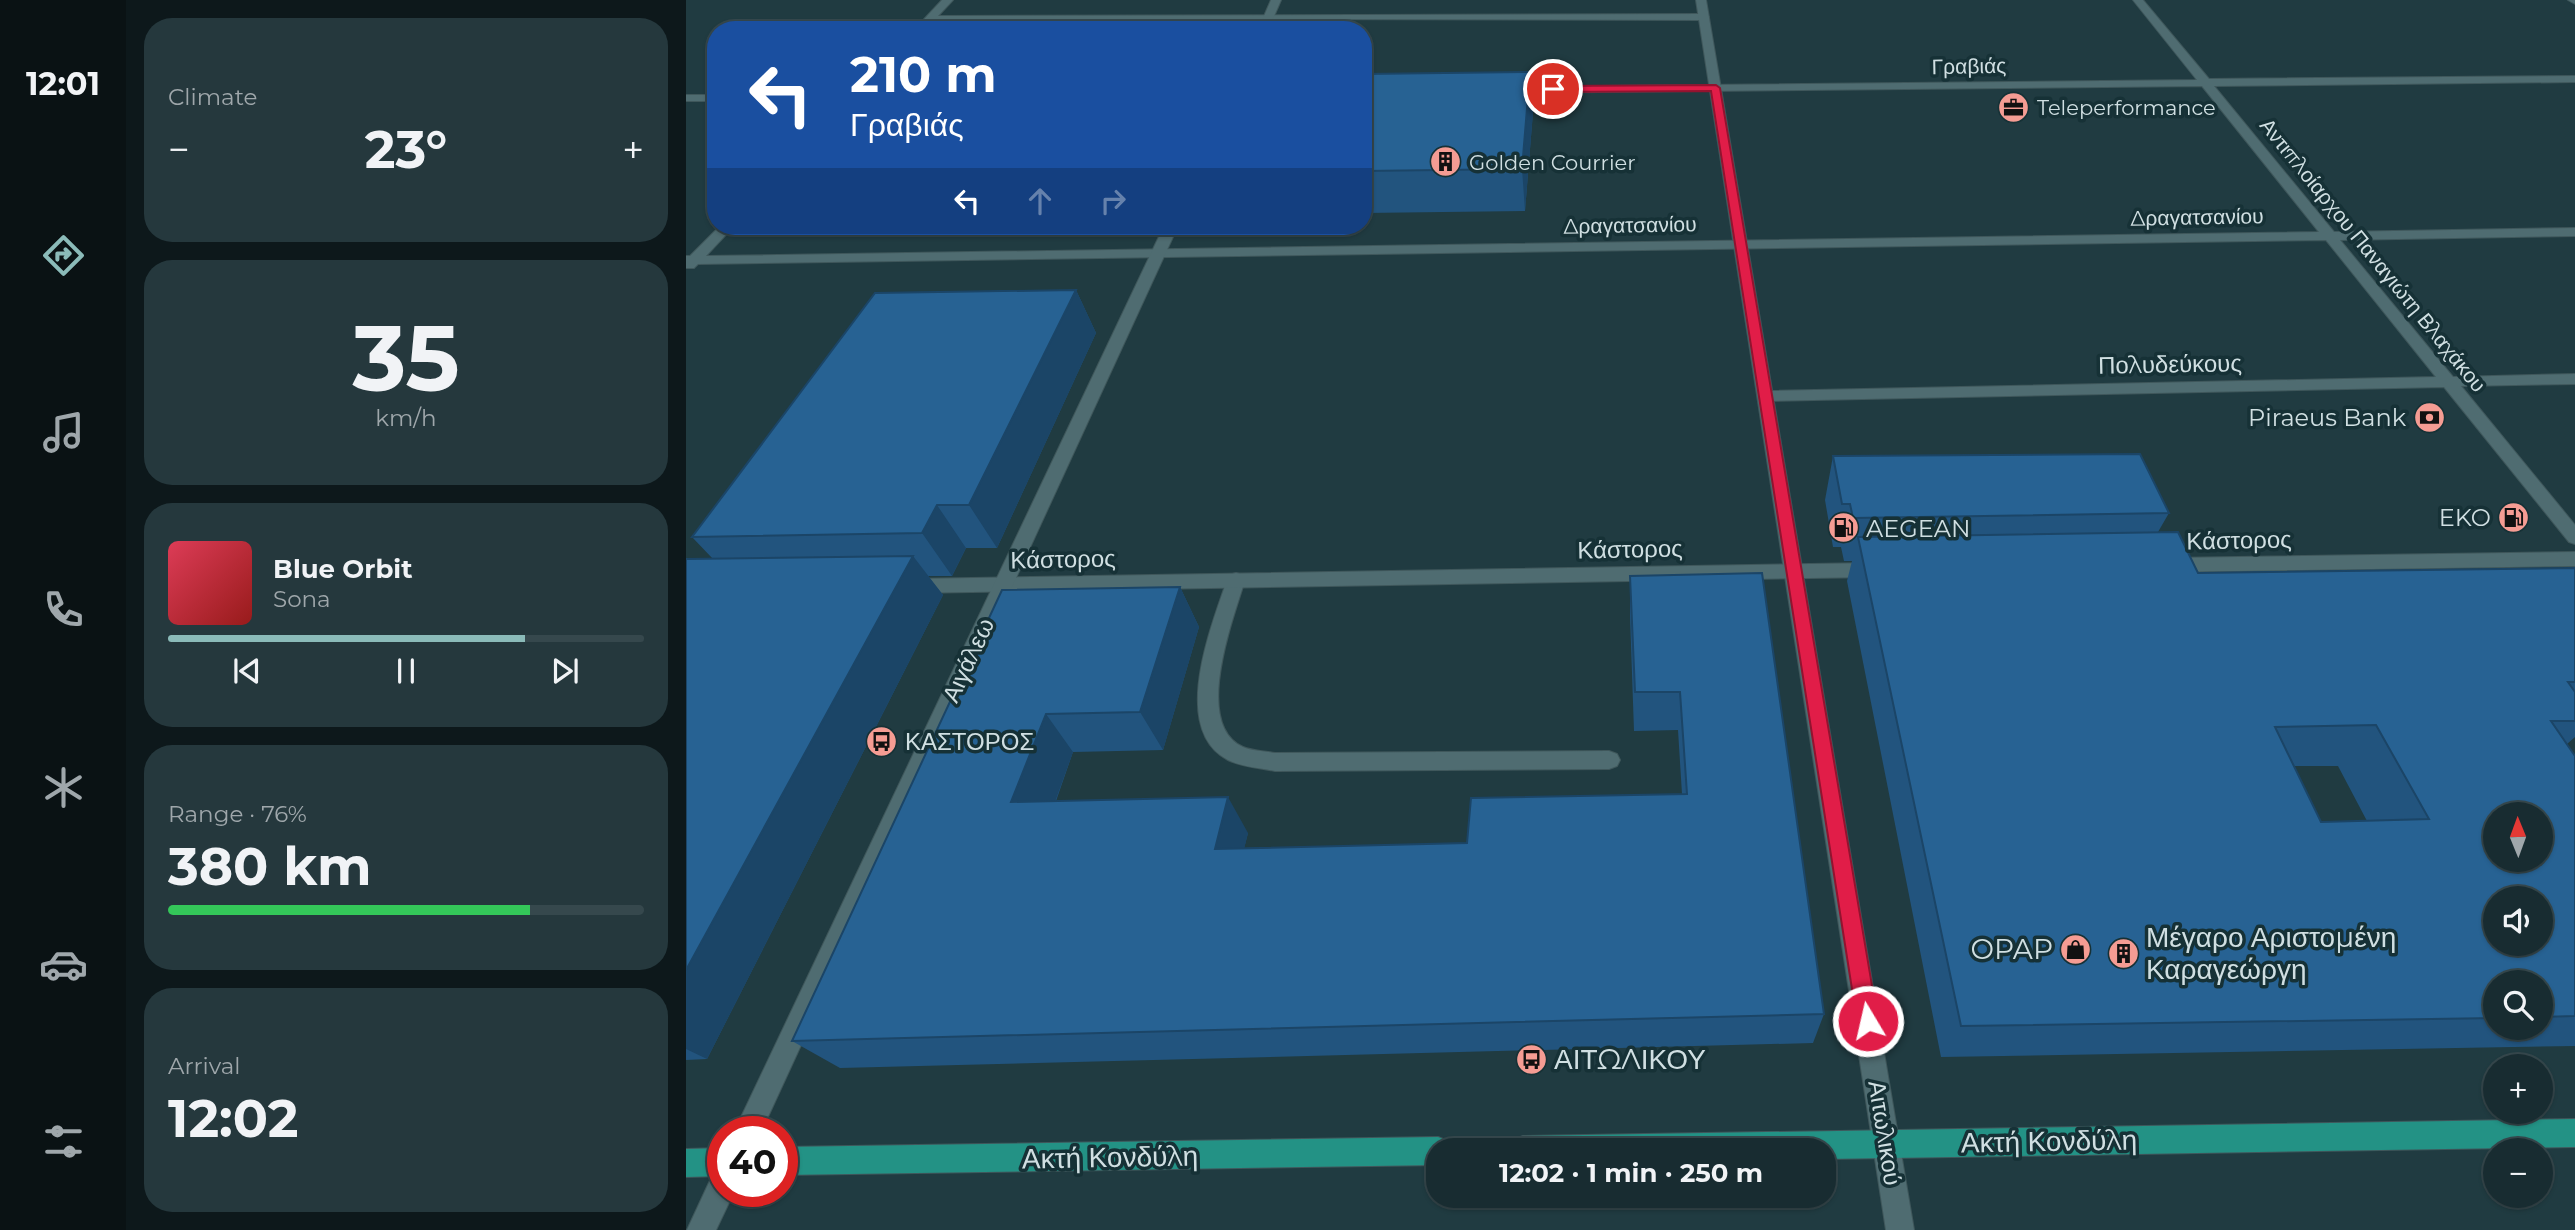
<!DOCTYPE html>
<html lang="en">
<head>
<meta charset="utf-8">
<style>
	body { margin:0; font-family:Montserrat,sans-serif; background:#25383d; color:#f1f3f6; height:100vh; display:flex; flex-direction:column; font-size:26px; white-space:nowrap }
	* { box-sizing:border-box; margin:0 }
	p { font-size:23px; color:#9fa7ab }
	.icon { flex:none; width:38px; height:38px; fill:none; stroke:currentColor; stroke-width:2; stroke-linecap:round; stroke-linejoin:round }
	.map { position:relative; flex:1; overflow:hidden }
	.drawer { display:flex; flex-direction:column; gap:18px; padding:18px; background:#0d181b; width:560px }
	.drawer>* { flex:none }
	.banner { position:absolute; left:21px; top:21px; width:665px; height:214px; border-radius:28px; box-shadow:0 2px 5px #0004,0 0 0 2px #36484d; background:#1a4fa0; color:#fff; overflow:hidden }
	.needle { width:46px; rotate:359deg }
	.buttons { position:absolute; left:1797px; top:802px; display:grid; gap:14px }
	.buttons a { display:grid; place-items:center; width:70px; height:70px; border-radius:50%; background:#182c31; box-shadow:0 2px 5px #0004,0 0 0 2px #36484d; font-size:35px }
	.speed { position:absolute; left:21px; top:1116px; display:flex; gap:14px; font-size:35px; font-weight:700; text-align:center }
	.speed>* { display:grid; place-content:center; width:91px; height:91px; border-radius:50%; background:#182c31; box-shadow:0 2px 5px #0004,0 0 0 2px #36484d; line-height:1 }
	.speed .limit { border:10px solid #d22; background:#fff; color:#111 }
	.pin { position:absolute; display:grid; place-items:center; width:60px; height:60px; color:#fff; margin:-30px; border:4px solid #fff; border-radius:50%; box-shadow:0 2px 7px #0007 }
	.me { position:absolute; width:77px; margin:-38px; rotate:351deg; stroke-linejoin:round; filter:drop-shadow(0 0 5px #0008) }
	.turn { display:flex; align-items:center; gap:24px; height:147px; padding:0 28px; font-size:32px }
	.turn .icon { width:91px; height:91px; stroke-width:2.5 }
	.turn b { display:block; font-size:49px; line-height:60px }
	.lanes { display:flex; align-items:center; height:66px; padding:0 28px; background:#0003; justify-content:center; gap:35px; direction:ltr }
	.lanes .off { opacity:.35 }
	.big { font-size:52px; font-weight:700; line-height:1.1 }
	.drawer .tile { flex:1; display:flex; flex-direction:column; justify-content:center; gap:10px; min-width:0; padding:0 24px; border-radius:28px; background:#25383d }
	.drawer .dial { align-items:center; gap:0 }
	.dial b { font-size:91px; line-height:1 }
	.song { display:flex; align-items:center; gap:21px }
	.cover { width:84px; height:84px; border-radius:10px; background:linear-gradient(135deg,hsl(350 70% 55%),hsl(0 70% 35%)) }
	.played { height:7px; border-radius:4px; background:linear-gradient(90deg,#8bbbb9 75%,#36484d 75%) }
	.keys { display:flex; justify-content:space-around; direction:ltr }
	.heat { display:flex; justify-content:space-between; align-items:center; font-size:38px; direction:ltr }
	.charge { height:10px; border-radius:5px; background:linear-gradient(90deg,#34c759 76%,#36484d 0) }
	.trip { position:absolute; left:740px; top:1138px; width:410px; height:70px; border-radius:28px; background:#182c31; box-shadow:0 2px 5px #0004,0 0 0 2px #36484d; font-weight:700; line-height:70px; text-align:center }
	main { display:flex; flex:1; min-height:0 }
	.menu { display:flex; flex-direction:column; width:126px; justify-content:space-around; align-items:center; background:#0a1214; color:#9fa7ab }
	.menu .icon { width:49px; height:49px }
	.menu .selected { color:#8bbbb9 }
	.menu b { font-size:32px; color:#f1f3f6 }
	.map>svg:first-child { display:block }
</style>
</head>
<body>
<main>
<nav class="menu">
<b>12:01</b>
<svg class="icon selected" aria-label="directions" viewBox="0 0 24 24"><path d="M12 3l9 9-9 9-9-9zM9 14v-3h6M13 9l2 2-2 2"/></svg>
<svg class="icon" aria-label="music" viewBox="0 0 24 24"><path d="M9 18V5l10-2v13"/><circle cx="6" cy="18" r="3"/><circle cx="16" cy="16" r="3"/></svg>
<svg class="icon" aria-label="phone" viewBox="0 0 24 24"><path d="M5 4h4l2 5-3 2q2 4 5 5l2-3 5 2v4C11 20 4 13 5 4z"/></svg>
<svg class="icon" aria-label="climate" viewBox="0 0 24 24"><path d="M12 3v18M4 7l16 10M4 17L20 7"/></svg>
<svg class="icon" aria-label="car" viewBox="0 0 24 24"><path d="M5 17H2v-5l4-1 3-4h7l3 4 3 1v5h-3M9 17h6M6 11h13"/><circle cx="7" cy="17" r="2"/><circle cx="17" cy="17" r="2"/></svg>
<svg class="icon" aria-label="filters" viewBox="0 0 24 24"><path d="M4 7h16M4 17h16"/><circle cx="9" cy="7" r="2"/><circle cx="15" cy="17" r="2"/></svg>
</nav>
<section class="drawer">
<div class="tile"><p>Climate</p>
<div class="heat"><a>−</a><b class="big">23°</b><a>+</a></div>
</div>
<div class="tile dial"><b>35</b><p>km/h</p></div>
<div class="tile">
<div class="song"><i class="cover"></i><div><b>Blue Orbit</b><p>Sona</p></div></div>
<div class="played"></div>
<div class="keys"><svg class="icon" aria-label="previous" viewBox="0 0 24 24"><path d="M18 5L8 12l10 7zM5 5v14"/></svg><svg class="icon" aria-label="pause" viewBox="0 0 24 24"><path d="M8 5v14M16 5v14"/></svg><svg class="icon" aria-label="next" viewBox="0 0 24 24"><path d="M6 5l10 7-10 7zM19 5v14"/></svg></div>
</div>
<div class="tile"><p>Range · 76%</p><b class="big">380 km</b><div class="charge"></div></div>
<div class="tile"><p>Arrival</p><b class="big">12:02</b></div>
</section>
<div class="map">
<svg width="1889" height="1230" viewBox="0 0 1889 1230">
	<rect width="100%" height="100%" fill="#203b41"/>
	<g fill="none" stroke-linecap="round" stroke-linejoin="round">
		<defs>
			<path id="service" d="M550 573 557 575 559 580C548 617 506 724 557 747 566 751 579 751 589 753L923 751 931 754 934 760 931 766 923 769 589 771C574 768 556 767 542 760 483 729 526 625 541 580L543 575Z"/>
			<path id="minor" d="M256 0H267L252 16 1018 14 1023 17 1018 20 583 19 246 22 239 30H228Z
				M1447 0H1457L1523 79 1889 76V82L1528 86 1648 232 1889 228V236L1654 240 1767 377 1889 374V384L1775 386 1889 525V544L1883 542 1758 387 1080 401 1072 396 1080 391 1750 377 1640 240 12 264 8 268H0V256H4L34 226H48L20 256 1633 232 1516 86 819 93 813 90 819 87 1511 80Z
				M1882 0H1889V4Z
				M0 95H30V101H0Z
				M1889 552V566L1484 572 1477 570 1475 565 1477 560 1484 558Z
				M1188 563 1195 565 1197 570 1195 575 1188 577 224 593 217 591 215 586 217 581 224 579Z"/>
			<path id="tertiary" d="M585 0H595L582 30H572Z
				M1010 0H1020L1228 1230H1200Z
				M478 226H492L75 1132H48Z
				M37 1170V1192H48L30 1230H1L27 1174Z"/>
			<path id="primary" d="M1889 1119V1147L1138 1159V1150H823L827 1140 837 1136Z
				M752 1137 762 1141 765 1150H752V1165L96 1175V1147Z
				M37 1148V1176L0 1177V1149Z"/>
		</defs>
		<!-- service casing -->
		<use href="#service" stroke="#3f575b" stroke-width="2"/>
		<!-- minor casing -->
		<use href="#minor" stroke="#3f575b" stroke-width="2"/>
		<!-- tertiary casing -->
		<use href="#tertiary" stroke="#3f575b" stroke-width="2"/>
		<!-- primary casing -->
		<use href="#primary" stroke="#3f575b" stroke-width="2"/>
		<!-- service -->
		<use href="#service" fill="#4f6c71" fill-rule="evenodd"/>
		<!-- minor -->
		<use href="#minor" fill="#4f6c71" fill-rule="evenodd"/>
		<!-- tertiary -->
		<use href="#tertiary" fill="#4f6c71" fill-rule="evenodd"/>
		<!-- primary -->
		<use href="#primary" fill="#239285" fill-rule="evenodd"/>
	</g>
	<!-- wall -->
	<path fill="#22547e" fill-rule="evenodd" d="M844 72 847 112 839 211 677 213V74Z
		M390 290 410 333 311 548H280L266 576H242L257 595 21 1059 0 1060V559H27L6 537Z
		M1147 456 1483 513 1472 532 1512 573 1889 568V737L1881 744 1889 756V1046L1255 1057 1161 581 1166 561H1158L1155 547H1147L1139 500ZM1608 766H1652L1681 821 1635 822ZM1810 982H1855V1027H1810Z
		M944 576 1138 1014 1127 1043 154 1068 106 1041 316 590 494 587 513 627 477 750 387 752 370 801 562 833 558 848 781 843 996 794 992 730 948 731 944 616Z"/>
	<!-- shaded-wall -->
	<path fill="#1b4567" d="M844 72 847 112 839 211 836 169Z
		M390 290 410 333 311 548 283 505Z
		M251 505 280 548 266 576 236 533Z
		M227 556 257 595 21 1059 0 1049V970Z
		M494 587 513 627 477 750 454 712Z
		M360 714 387 752 356 838 325 802Z
		M542 797 562 833 550 883 529 849Z"/>
	<!-- building -->
	<path fill="#276293" stroke="#1b4567" stroke-width="2" fill-rule="evenodd" d="M844 72 836 169 677 171V74Z
		M390 290 283 505H251L236 533 6 537 189 293Z
		M1454 454 1483 513 1167 518 1164 504H1156L1147 456Z
		M1492 532 1512 573 1889 568V682H1882L1889 692V721H1865L1889 756V1016L1855 1017V982H1810V1018L1275 1026 1172 537ZM1690 725 1743 819 1635 822 1589 727ZM1810 814H1855V859H1810ZM1810 898H1855V943H1810Z
		M227 556 0 970V559Z
		M1076 573 1138 1014 106 1041 316 590 494 587 454 712 360 714 325 802 542 797 529 849 781 843 785 798 1001 794 994 692H949L944 576Z"/>
	<!-- route -->
	<path fill="#e11d48" stroke="#92132f" stroke-width="2" d="M1030 85 1034 88 1192 1021 1189 1029 1182 1032 1175 1029 1171 1021 1025 91 867 92 862 89 867 86Z"/>
	<!-- icons -->
	<defs>
		<symbol id="office-disc" viewBox="-11 -11 22 22"><circle r="9.5" fill="#f59c93" stroke="#163136"/><path d="M-6-3h4V-5.5h4V-3h4V5H-6ZM-1-4.5V-3h2v-1.5ZM-6 0V1H6V0Z" fill="#111"/></symbol>
		<symbol id="building-disc" viewBox="-11 -11 22 22"><circle r="9.5" fill="#f59c93" stroke="#163136"/><path d="M-4-6H4V6H1V3H-1V6H-4ZM-2.5-4.3h1.7v1.8h-1.7ZM.8-4.3h1.7v1.8H.8ZM-2.5-1h1.7V.8h-1.7ZM.8-1h1.7V.8H.8Z" fill="#111"/></symbol>
		<symbol id="bank-disc" viewBox="-11 -11 22 22"><circle r="9.5" fill="#f59c93" stroke="#163136"/><path d="M-6-4H6V4H-6ZM0-2.3a2.3 2.3 0 1 0 0 4.6a2.3 2.3 0 1 0 0-4.6Z" fill="#111"/></symbol>
		<symbol id="fuel-disc" viewBox="-11 -11 22 22"><circle r="9.5" fill="#f59c93" stroke="#163136"/><path d="M-5.5-6h7V0h2V4h1.3V-2.5L3-4.5l.8-.8L6-3V5H2.5V1h-1V6h-7ZM-4.2-4.7v3.2H.2V-4.7Z" fill="#111"/></symbol>
		<symbol id="bus-disc" viewBox="-11 -11 22 22"><circle r="9.5" fill="#f59c93" stroke="#163136"/><path d="M-5-6H5V4H4V6H2V4H-2V6H-4V4H-5ZM-3.5-4V0h7V-4ZM-3.5 1.2v1.5H-2V1.2ZM2 1.2v1.5H3.5V1.2Z" fill="#111"/></symbol>
		<symbol id="shop-disc" viewBox="-11 -11 22 22"><circle r="9.5" fill="#f59c93" stroke="#163136"/><path d="M-5-2.5h2.3a2.7 3.5 0 0 1 5.4 0H5L5.5 6h-11ZM-1.5-2.5h3a1.5 2.3 0 0 0-3 0Z" fill="#111"/></symbol>
	</defs>
	<g fill-rule="evenodd">
		<use href="#office-disc" x="1310" y="90" width="35" height="35"/>
		<use href="#building-disc" x="742" y="144" width="35" height="35"/>
		<use href="#bank-disc" x="1726" y="400" width="35" height="35"/>
		<use href="#fuel-disc" x="1810" y="500" width="35" height="35"/>
		<use href="#fuel-disc" x="1140" y="510" width="35" height="35"/>
		<use href="#bus-disc" x="178" y="724" width="35" height="35"/>
		<use href="#shop-disc" x="1372" y="932" width="35" height="35"/>
		<use href="#building-disc" x="1420" y="936" width="35" height="35"/>
		<use href="#bus-disc" x="828" y="1042" width="35" height="35"/>
	</g>
	<g text-anchor="middle" dominant-baseline="central" stroke-width="7" stroke-linejoin="round" paint-order="stroke">
		<!-- far-street labels -->
		<g font-size="21" fill="#d0dfe2" stroke="#163136">
			<text transform="translate(1283 66) rotate(-1)">Γραβιάς</text>
			<text transform="translate(1511 217) rotate(-1)">Δραγατσανίου</text>
			<text transform="translate(944 225) rotate(-1)">Δραγατσανίου</text>
			<text transform="translate(1687 255) rotate(51)">Αντιπλοίαρχου Παναγιώτη Βλαχάκου</text>
		</g>
		<!-- far-poi labels -->
		<g font-size="21" fill="#d0dfe2" stroke="#163136" text-anchor="start">
			<text x="1351" y="107">Teleperformance</text>
			<text x="783" y="162">Golden Courrier</text>
		</g>
		<!-- street labels -->
		<g font-size="24" fill="#d0dfe2" stroke="#163136">
			<text transform="translate(1484 364) rotate(-1)">Πολυδεύκους</text>
			<text transform="translate(1553 540) rotate(-1)">Κάστορος</text>
			<text transform="translate(944 549) rotate(-1)">Κάστορος</text>
			<text transform="translate(377 559) rotate(-1)">Κάστορος</text>
			<text transform="translate(282 660) rotate(-65)">Αιγάλεω</text>
			<text transform="translate(1199 1133) rotate(81)">Αιτωλικού</text>
		</g>
		<!-- poi labels -->
		<g font-size="24" fill="#d0dfe2" stroke="#163136" text-anchor="end">
			<text x="1720" y="417">Piraeus Bank</text>
			<text x="1805" y="517">EKO</text>
			<text x="1180" y="528" text-anchor="start">AEGEAN</text>
			<text x="219" y="741" text-anchor="start">ΚΑΣΤΟΡΟΣ</text>
		</g>
		<!-- near-poi labels -->
		<g font-size="28" fill="#d0dfe2" stroke="#163136" text-anchor="start">
			<text x="1460" y="937">Μέγαρο Αριστομένη<tspan x="1460" dy="32">Καραγεώργη</tspan></text>
			<text x="1367" y="949" text-anchor="end">OPAP</text>
			<text x="868" y="1059">ΑΙΤΩΛΙΚΟΥ</text>
		</g>
		<!-- near-street labels -->
		<g font-size="28" fill="#d0dfe2" stroke="#163136">
			<text transform="translate(1363 1141) rotate(-1)">Ακτή Κονδύλη</text>
			<text transform="translate(424 1157) rotate(-1)">Ακτή Κονδύλη</text>
		</g>
	</g>
</svg>
<div class="buttons">
<a><svg class="needle" viewBox="-14 -14 28 28"><path d="M0-13l5 13h-10z" fill="#e53935"/><path d="M0 13l5-13h-10z" fill="#9fa7ab"/></svg></a>
<a><svg class="icon" aria-label="sound" viewBox="0 0 24 24"><path d="M4 9h4l5-4v14l-5-4H4zM17 9q2 3 0 6"/></svg></a>
<a><svg class="icon" aria-label="search" viewBox="0 0 24 24"><circle cx="10" cy="10" r="6"/><path d="M15 15l6 6"/></svg></a>
<a>+</a>
<a>−</a>
</div>
<div class="speed"><div class="limit">40</div></div>
<div class="pin" style="left:867px;top:89px;background:#d93025"><svg class="icon" aria-label="arrive" viewBox="0 0 24 24"><path d="M6 21V4h12l-3 4 3 4H6"/></svg></div>
<svg class="me" style="left:1182px;top:1021px" viewBox="-20 -20 40 40"><circle r="17" fill="#e11d48" stroke="#fff" stroke-width="3"/><path d="M0-11L8 9 0 5-8 9z" fill="#fff"/></svg>
<div class="trip">12:02 · 1 min · 250 m</div>
<div class="banner">
<div class="turn"><svg class="icon" aria-label="left" viewBox="0 0 24 24"><path d="M17 20v-9H6M10 6l-5 5 5 5"/></svg><div><b>210 m</b>Γραβιάς</div></div>
<div class="lanes"><svg class="icon" aria-label="left" viewBox="0 0 24 24"><path d="M17 20v-9H6M10 6l-5 5 5 5"/></svg><svg class="icon off" aria-label="ahead" viewBox="0 0 24 24"><path d="M12 20V5M6 11l6-6 6 6"/></svg><svg class="icon off" aria-label="right" viewBox="0 0 24 24"><path d="M7 20v-9h11M14 6l5 5-5 5"/></svg></div>
</div>
</div>
</main>
</body>
</html>
